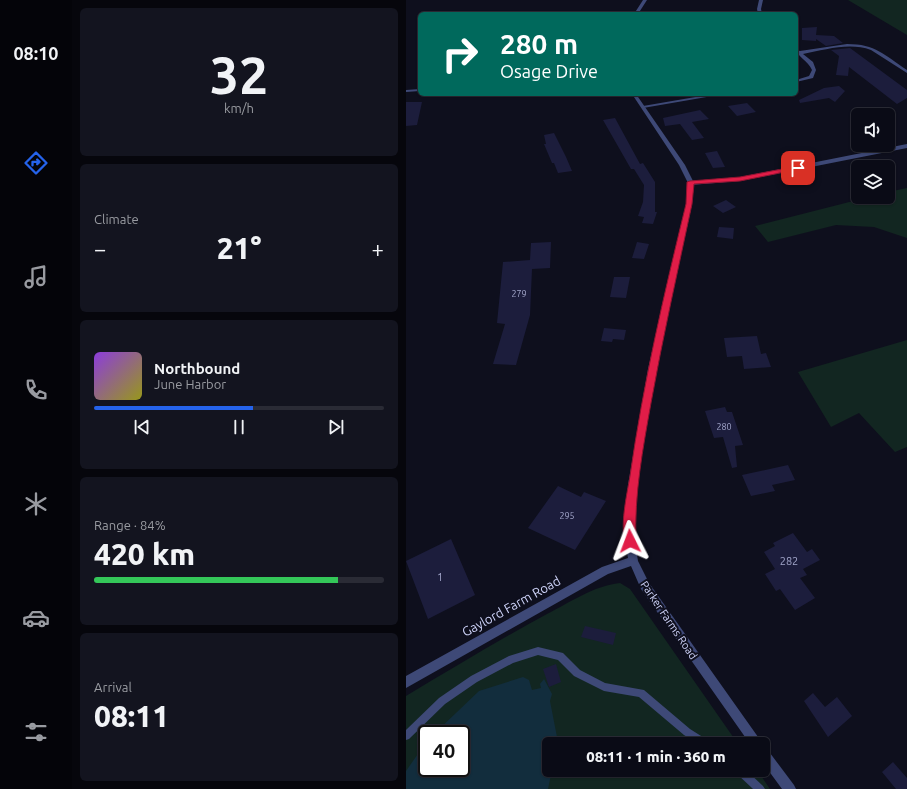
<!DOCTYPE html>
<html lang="en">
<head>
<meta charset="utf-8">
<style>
	body { margin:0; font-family:Ubuntu,sans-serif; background:#13141f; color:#f1f3f6; height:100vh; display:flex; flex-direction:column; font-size:15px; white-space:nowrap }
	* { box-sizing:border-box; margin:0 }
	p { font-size:13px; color:#999ba1 }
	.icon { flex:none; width:22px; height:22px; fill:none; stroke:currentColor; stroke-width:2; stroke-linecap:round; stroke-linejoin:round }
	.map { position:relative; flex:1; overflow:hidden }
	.panel { display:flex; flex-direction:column; gap:8px; padding:8px; background:#06060c; width:334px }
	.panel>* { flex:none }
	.hud { position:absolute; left:12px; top:12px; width:380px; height:84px; border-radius:6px; box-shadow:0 1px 3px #0004,0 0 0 1px #2a2b35; background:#00695c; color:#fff; overflow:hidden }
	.tools { position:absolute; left:445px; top:108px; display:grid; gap:8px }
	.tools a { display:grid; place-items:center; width:44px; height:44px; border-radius:6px; background:#0a0b16; box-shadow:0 1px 3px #0004,0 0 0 1px #2a2b35; font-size:20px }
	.speed { position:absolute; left:12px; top:725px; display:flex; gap:8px; font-size:20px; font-weight:700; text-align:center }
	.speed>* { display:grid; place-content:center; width:52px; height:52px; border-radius:50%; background:#0a0b16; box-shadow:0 1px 3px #0004,0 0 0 1px #2a2b35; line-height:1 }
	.speed .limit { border:2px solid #111; border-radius:6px; background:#fff; color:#111 }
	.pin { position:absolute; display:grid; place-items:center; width:34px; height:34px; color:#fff; margin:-17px; border-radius:8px; box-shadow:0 2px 6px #0006 }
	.me { position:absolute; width:44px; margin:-22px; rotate:357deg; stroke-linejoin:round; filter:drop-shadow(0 0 3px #0008) }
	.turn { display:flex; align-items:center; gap:14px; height:84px; padding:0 16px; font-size:18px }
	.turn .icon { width:52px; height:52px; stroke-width:2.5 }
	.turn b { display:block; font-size:28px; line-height:34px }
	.big { font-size:30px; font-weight:800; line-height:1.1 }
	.panel .card { flex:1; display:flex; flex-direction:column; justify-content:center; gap:6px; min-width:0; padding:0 14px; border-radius:6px; background:#13141f }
	.panel .dial { align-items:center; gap:0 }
	.dial b { font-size:52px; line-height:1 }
	.song { display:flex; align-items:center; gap:12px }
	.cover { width:48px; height:48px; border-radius:6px; background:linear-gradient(135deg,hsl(270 70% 55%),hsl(60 70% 35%)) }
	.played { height:4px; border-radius:2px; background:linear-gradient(90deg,#2563eb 55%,#2a2b35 55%) }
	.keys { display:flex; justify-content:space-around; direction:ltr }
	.heat { display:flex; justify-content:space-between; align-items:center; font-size:22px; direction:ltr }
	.charge { height:6px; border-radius:3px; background:linear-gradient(90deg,#34c759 84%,#2a2b35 0) }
	.trip { position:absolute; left:136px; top:737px; width:228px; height:40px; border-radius:6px; background:#0a0b16; box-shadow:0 1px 3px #0004,0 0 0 1px #2a2b35; font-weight:800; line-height:40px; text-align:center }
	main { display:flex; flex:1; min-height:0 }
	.tabs { display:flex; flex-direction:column; width:72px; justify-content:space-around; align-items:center; background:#040409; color:#999ba1 }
	.tabs .icon { width:28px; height:28px }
	.tabs .current { color:#2563eb }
	.tabs b { font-size:18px; color:#f1f3f6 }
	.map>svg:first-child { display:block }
</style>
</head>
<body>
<main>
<nav class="tabs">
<b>08:10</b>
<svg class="icon current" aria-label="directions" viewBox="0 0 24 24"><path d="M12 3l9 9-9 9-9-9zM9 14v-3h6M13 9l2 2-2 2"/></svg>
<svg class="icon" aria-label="music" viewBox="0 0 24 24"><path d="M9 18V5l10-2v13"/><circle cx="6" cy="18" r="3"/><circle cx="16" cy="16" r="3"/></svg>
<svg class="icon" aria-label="phone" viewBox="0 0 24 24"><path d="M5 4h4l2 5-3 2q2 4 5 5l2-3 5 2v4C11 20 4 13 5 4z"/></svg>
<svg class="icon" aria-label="climate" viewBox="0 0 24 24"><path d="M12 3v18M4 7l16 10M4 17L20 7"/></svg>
<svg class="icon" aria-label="car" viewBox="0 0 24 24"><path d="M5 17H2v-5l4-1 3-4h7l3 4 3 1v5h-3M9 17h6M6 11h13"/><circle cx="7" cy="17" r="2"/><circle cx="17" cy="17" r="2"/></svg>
<svg class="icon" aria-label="filters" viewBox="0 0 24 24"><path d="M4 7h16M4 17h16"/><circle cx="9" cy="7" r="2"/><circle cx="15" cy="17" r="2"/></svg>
</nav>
<section class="panel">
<div class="card dial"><b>32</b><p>km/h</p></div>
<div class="card"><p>Climate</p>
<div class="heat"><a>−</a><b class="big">21°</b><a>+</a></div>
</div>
<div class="card">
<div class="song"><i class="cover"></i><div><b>Northbound</b><p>June Harbor</p></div></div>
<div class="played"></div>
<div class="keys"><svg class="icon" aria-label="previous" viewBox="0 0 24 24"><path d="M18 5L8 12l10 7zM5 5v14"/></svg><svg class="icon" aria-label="pause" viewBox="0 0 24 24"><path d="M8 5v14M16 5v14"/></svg><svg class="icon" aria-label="next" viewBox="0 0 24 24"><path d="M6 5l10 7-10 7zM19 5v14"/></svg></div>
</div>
<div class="card"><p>Range · 84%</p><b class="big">420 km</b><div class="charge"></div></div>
<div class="card"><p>Arrival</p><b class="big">08:11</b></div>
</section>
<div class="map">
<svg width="501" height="789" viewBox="0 0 501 789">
	<rect width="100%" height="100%" fill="#0e0f1d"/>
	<!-- green -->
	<path fill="#122621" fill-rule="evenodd" d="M442 0H501V35Z
		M501 188V238L468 227 430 225 362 242 349 226 463 197H482V192Z
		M501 340V447L489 452 453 413 425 427 392 372Z
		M214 583 224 589 332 744H143V770H351L364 789H0V696C47 668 93 640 141 614 165 602 187 586 214 583ZM21 734H55V768H21Z"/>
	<!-- water -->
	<path fill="#122d3d" d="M117 677 123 680 126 690 135 688 134 684 138 679 146 694 144 701 151 737 150 744H143V770H146L142 789H0V771L21 741V768H55V734H28L73 691Z"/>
	<!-- building -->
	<path fill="#1c1d3c" d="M411 27 410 35 428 36 437 43 420 46 410 39V41L396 40V28Z
		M444 48 501 90V98L491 104 443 67 442 76 430 75 433 56 425 50Z
		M433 86 439 91 429 102 423 98 394 103 393 100 418 88Z
		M0 102H16L11 125 0 126Z
		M341 103 350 112 331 116 322 106Z
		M294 110 303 119 286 122 298 138 286 140 274 124 259 126 257 118Z
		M209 118 234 164 237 163 249 182V212H251L247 224 236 223 238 217 232 216 237 202 238 185 228 169H225L197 120Z
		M148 133 160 157 166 171 152 173 148 163H146L138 144H140L138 135Z
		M311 151 319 167 307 168 299 153Z
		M320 200 330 207 317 213 307 206Z
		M313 227 328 228 327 239 311 237Z
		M145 242 144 268 126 269 124 315 110 365 87 364 99 324 91 323 97 262 124 260 125 243Z
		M231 242 243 244 238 259 226 258Z
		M208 277H224L220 298 204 297Z
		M198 328 220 330 218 340 207 339 206 342 195 341Z
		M351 336 355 354 360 353 365 367 338 369 336 356 321 357 318 338Z
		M319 407 321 412H326L337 445 329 446 331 467 326 468 317 437 308 438 299 411Z
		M382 465 389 480 366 485 369 491 345 496 336 475Z
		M152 486 175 497 178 492 200 501 169 550 122 528Z
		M387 533 401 552 406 549 414 560 397 569 401 575 394 578 409 598 389 610 374 589 370 591 359 574 369 569 358 552 369 546 367 543Z
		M45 539 69 595 22 619 0 561Z
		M179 626 210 633 207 645 175 637Z
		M150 664 155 682 143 687 137 669Z
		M407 693 419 707 431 697 446 716 422 737 398 701Z
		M487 762 501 778V789H490L476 772Z"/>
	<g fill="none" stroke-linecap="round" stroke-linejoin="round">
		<!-- service -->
		<path fill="#3e4977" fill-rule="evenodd" d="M132 647 157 653 174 670 199 683 238 690 284 729 303 741 304 744H292L278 735 233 697 198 691 168 676 152 660 132 655 107 663 71 682 39 704 3 739 0 740V730L33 698 65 676 103 656Z
			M328 770H340L357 786 359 789H347L330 773Z"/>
		<!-- minor -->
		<path fill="#3e4977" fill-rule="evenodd" d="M353 0H357L355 9 356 14H352L351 9Z
			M441 44C470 44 478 55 501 70V73L465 50C443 42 419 50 397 54L407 62 410 70 407 78 390 82V80L403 76 406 70C402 61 392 57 390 50L394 51Z
			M14 89V91L0 92V90Z
			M307 94H318L237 108 235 107 237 106Z
			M501 144V148L334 181 285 185 282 183 285 181 334 177Z"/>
		<!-- tertiary -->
		<path fill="#3e4977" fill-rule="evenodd" d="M237 0H241L232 14H228Z
			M226 94H230L279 165 288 183 286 204 250 369 230 485 228 536 232 561 243 583 357 744H344L235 589 225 566 202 574 0 688V676L196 567 222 558 218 536 222 485 242 369 280 204 282 183 273 165Z
			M357 747 361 749 388 785 390 789H376L357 763Z"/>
	</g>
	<!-- route -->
	<path fill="#e11d48" stroke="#92132f" d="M392 166H394V169L334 181 288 184 286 204C272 270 257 336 245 403 237 448 228 495 230 541L228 545 224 546 220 545C213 528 221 494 224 476 237 384 258 294 280 204L281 182 284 181 334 177Z"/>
	<g text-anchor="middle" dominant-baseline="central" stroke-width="4" stroke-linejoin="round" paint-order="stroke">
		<!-- number labels -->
		<g font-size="9" fill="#a2a6ca">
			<text x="113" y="294">279</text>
			<text x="318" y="427">280</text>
			<text x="161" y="516">295</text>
		</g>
		<!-- near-number labels -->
		<g font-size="11" fill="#a2a6ca">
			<text x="383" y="561">282</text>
			<text x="34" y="577">1</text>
		</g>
		<!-- street labels -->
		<g font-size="11" fill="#cfd4fa" stroke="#0e0f1d">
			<text transform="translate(263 620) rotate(56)">Parker Farms Road</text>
		</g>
		<!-- near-street labels -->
		<g font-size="13" fill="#cfd4fa" stroke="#0e0f1d">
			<text transform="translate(105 606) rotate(-29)">Gaylord Farm Road</text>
		</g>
	</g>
</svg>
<div class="tools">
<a><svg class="icon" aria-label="sound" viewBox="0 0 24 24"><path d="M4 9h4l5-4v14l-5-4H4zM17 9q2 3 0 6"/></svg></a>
<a><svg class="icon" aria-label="layers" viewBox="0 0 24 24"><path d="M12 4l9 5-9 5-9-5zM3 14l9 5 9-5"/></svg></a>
</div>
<div class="speed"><div class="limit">40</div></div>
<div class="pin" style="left:392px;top:168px;background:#d93025"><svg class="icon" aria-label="arrive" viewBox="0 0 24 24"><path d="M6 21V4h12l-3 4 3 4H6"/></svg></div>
<svg class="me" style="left:224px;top:541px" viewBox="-20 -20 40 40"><path d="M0-17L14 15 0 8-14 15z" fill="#e11d48" stroke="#fff" stroke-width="4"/></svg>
<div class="trip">08:11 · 1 min · 360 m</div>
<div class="hud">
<div class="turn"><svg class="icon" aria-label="right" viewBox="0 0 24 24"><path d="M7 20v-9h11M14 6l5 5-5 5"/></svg><div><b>280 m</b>Osage Drive</div></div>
</div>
</div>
</main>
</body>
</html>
